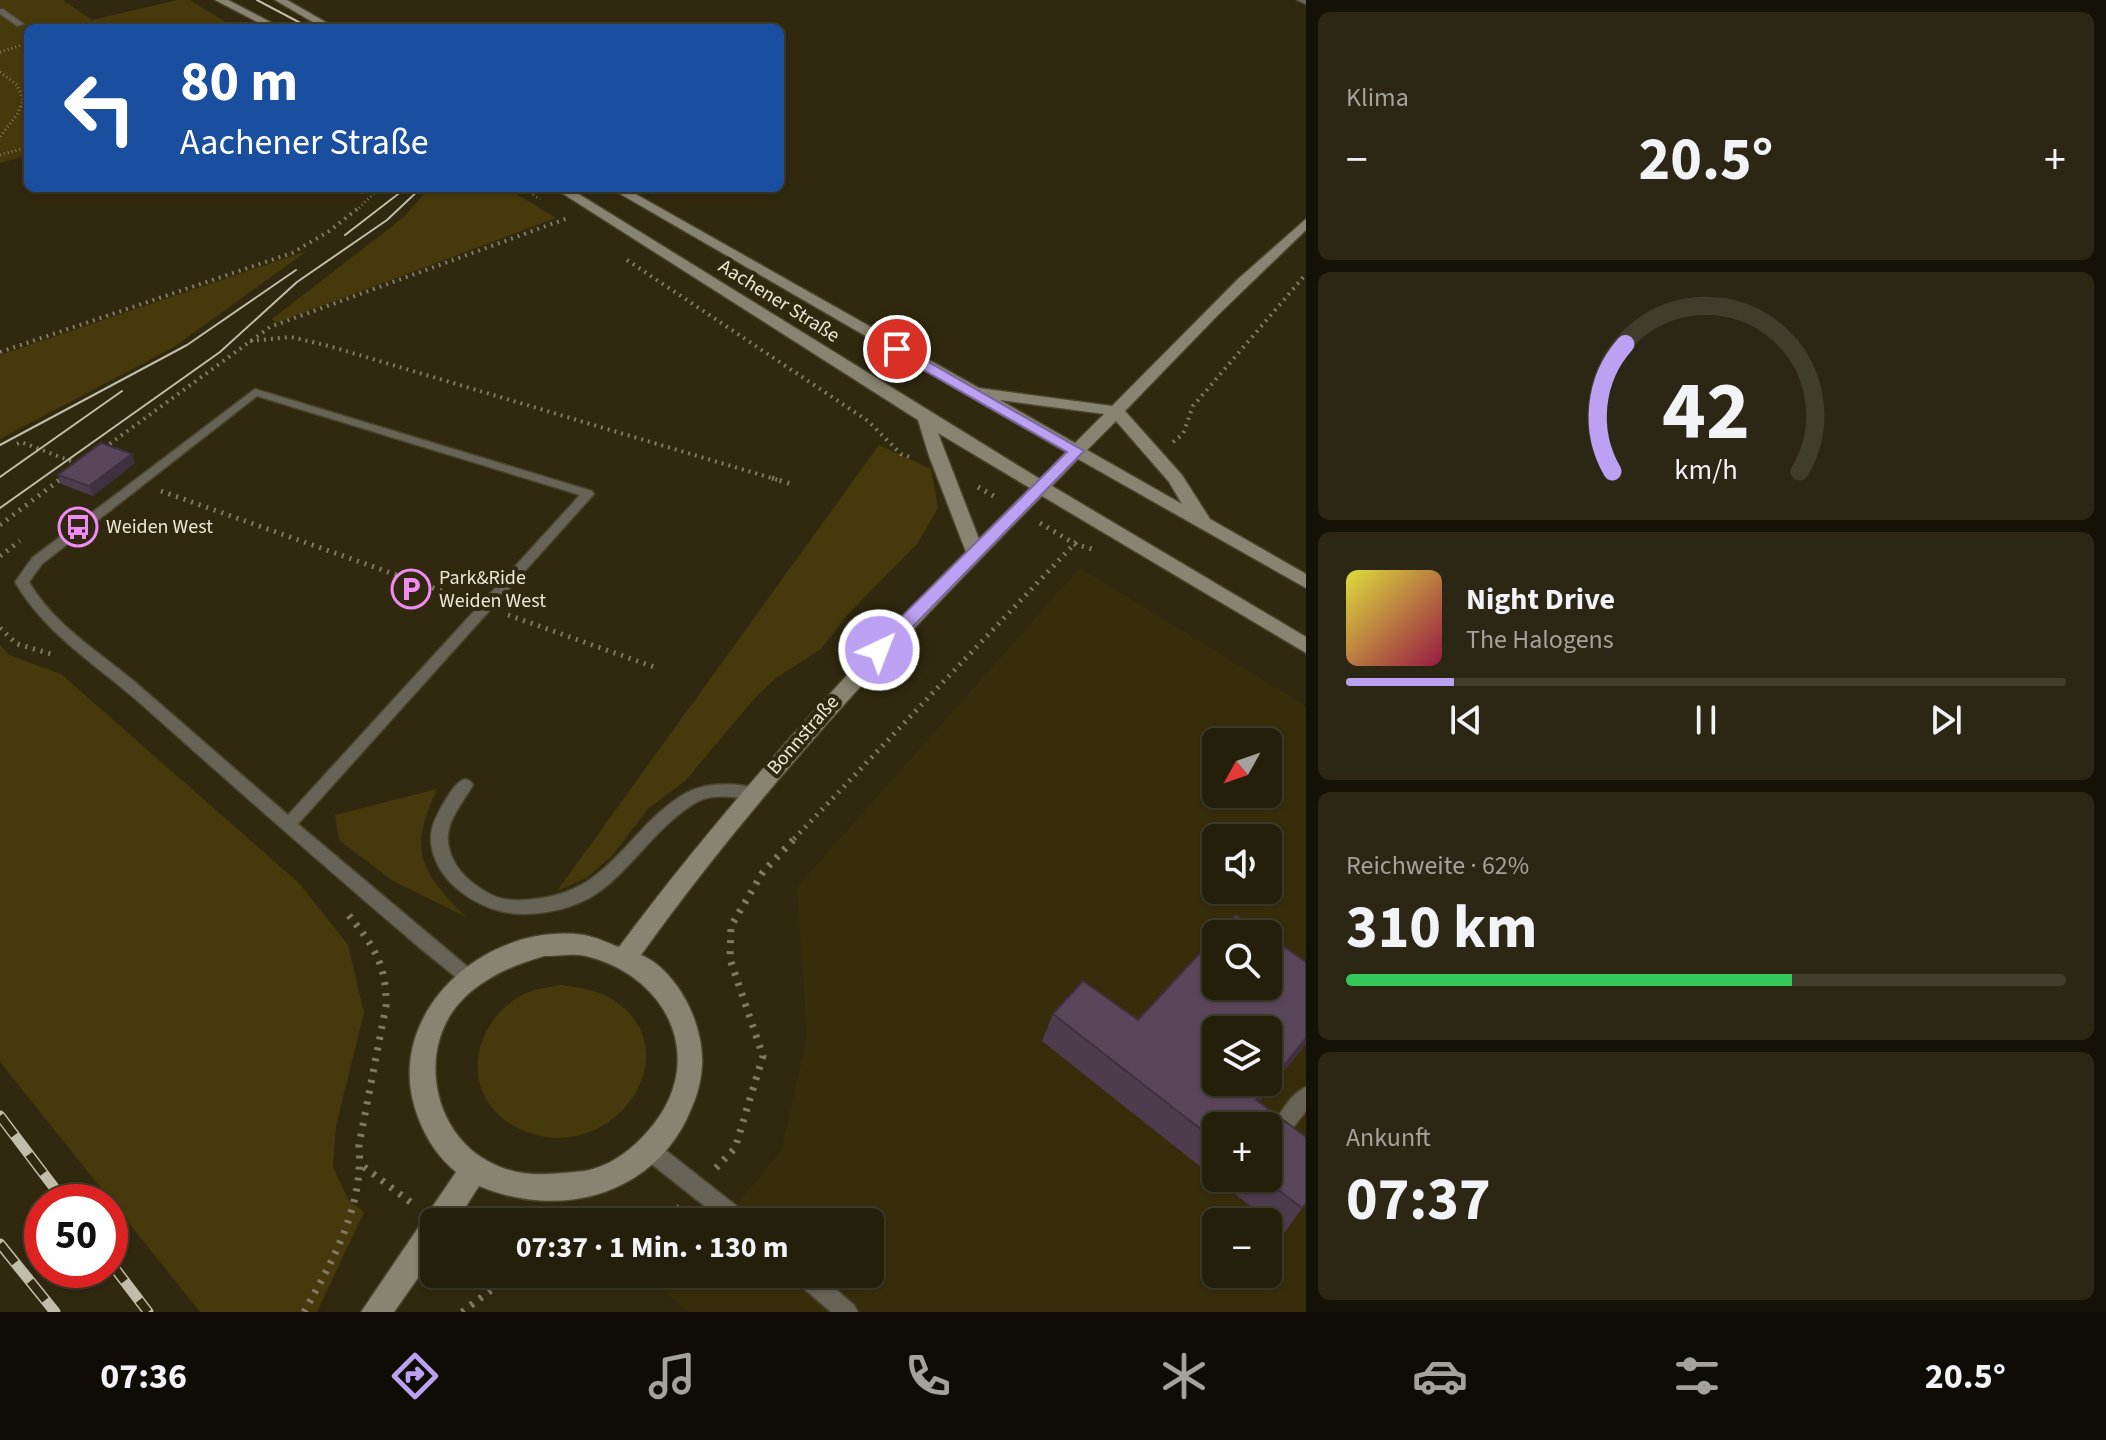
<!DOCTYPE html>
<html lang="de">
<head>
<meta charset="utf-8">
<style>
	body { margin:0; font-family:"Source Sans 3",sans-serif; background:#2c2714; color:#f1f3f6; height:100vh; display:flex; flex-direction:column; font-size:30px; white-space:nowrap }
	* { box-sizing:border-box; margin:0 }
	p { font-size:26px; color:#a3a29d }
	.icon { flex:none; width:44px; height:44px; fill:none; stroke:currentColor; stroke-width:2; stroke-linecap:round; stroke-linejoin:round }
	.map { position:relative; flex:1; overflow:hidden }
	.side { display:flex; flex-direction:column; gap:12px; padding:12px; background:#141106; width:800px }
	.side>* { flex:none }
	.banner { position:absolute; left:24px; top:24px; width:760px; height:168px; border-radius:12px; box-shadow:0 2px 6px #0004,0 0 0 2px #413d2c; background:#1a4fa0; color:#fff; overflow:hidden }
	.needle { width:52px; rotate:230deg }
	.buttons { position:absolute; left:1202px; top:728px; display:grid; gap:16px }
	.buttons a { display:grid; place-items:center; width:80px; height:80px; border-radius:12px; background:#241f0b; box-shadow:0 2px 6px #0004,0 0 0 2px #413d2c; font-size:40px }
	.speed { position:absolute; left:24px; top:1184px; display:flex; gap:16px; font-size:40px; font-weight:700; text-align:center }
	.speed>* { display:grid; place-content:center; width:104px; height:104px; border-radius:50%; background:#241f0b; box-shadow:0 2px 6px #0004,0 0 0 2px #413d2c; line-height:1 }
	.speed .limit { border:12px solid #d22; background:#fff; color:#111 }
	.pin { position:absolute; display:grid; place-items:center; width:68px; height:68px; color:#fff; margin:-34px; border:4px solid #fff; border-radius:50%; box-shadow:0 2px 8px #0007 }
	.me { position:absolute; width:88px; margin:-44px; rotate:43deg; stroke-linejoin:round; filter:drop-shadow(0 0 6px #0008) }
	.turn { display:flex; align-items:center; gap:28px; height:168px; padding:0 24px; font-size:36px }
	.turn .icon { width:104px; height:104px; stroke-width:2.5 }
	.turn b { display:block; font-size:56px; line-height:68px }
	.big { font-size:60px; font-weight:700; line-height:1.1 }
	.side .widget { flex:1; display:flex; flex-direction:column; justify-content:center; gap:12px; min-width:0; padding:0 28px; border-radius:12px; background:#2c2714 }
	.side .dial { align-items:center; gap:0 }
	.dial svg { height:208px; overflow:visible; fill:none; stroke:#413d2c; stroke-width:7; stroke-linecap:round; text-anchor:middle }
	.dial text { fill:#f1f3f6; stroke:none }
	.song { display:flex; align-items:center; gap:24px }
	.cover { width:96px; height:96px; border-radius:12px; background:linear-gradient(135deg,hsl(60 70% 55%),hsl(340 70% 35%)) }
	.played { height:8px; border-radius:4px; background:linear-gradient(90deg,#bca0f2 15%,#413d2c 15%) }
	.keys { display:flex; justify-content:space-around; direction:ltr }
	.heat { display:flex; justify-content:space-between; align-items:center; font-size:44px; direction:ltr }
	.charge { height:12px; border-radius:6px; background:linear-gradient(90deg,#34c759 62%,#413d2c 0) }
	.trip { position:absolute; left:420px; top:1208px; width:464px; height:80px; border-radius:12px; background:#241f0b; box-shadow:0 2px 6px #0004,0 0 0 2px #413d2c; font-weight:700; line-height:80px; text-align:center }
	.tabs { display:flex; height:128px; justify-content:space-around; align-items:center; background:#0e0c04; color:#a3a29d }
	.tabs .icon { width:56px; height:56px }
	.tabs .selected { color:#bca0f2 }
	.tabs b { font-size:36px; color:#f1f3f6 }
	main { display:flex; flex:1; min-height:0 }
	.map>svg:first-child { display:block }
</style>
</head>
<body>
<main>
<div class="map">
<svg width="1306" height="1312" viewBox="0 0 1306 1312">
	<rect width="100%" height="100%" fill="#30290f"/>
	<!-- built -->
	<path fill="#372d0b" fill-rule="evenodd" d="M1080 568 1306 706V1312H688L661 1289 675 1274H870V1222H722L781 1151 807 1038 797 887ZM1216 742H1268V794H1216ZM1216 838H1268V890H1216ZM1216 934H1268V986H1216ZM1216 1030H1268V1082H1216ZM1216 1126H1268V1178H1216ZM1216 1222H1268V1274H1216Z"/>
	<!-- green -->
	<path fill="#46390b" d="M0 0H63L92 20 177 0H190L235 28H28V155L0 163Z
		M429 188H507L556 218 276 323 272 319 404 217Z
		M307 251 174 347 0 439V355Z
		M879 445 931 469 938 508 917 544 848 614 821 649 776 678 755 698 685 781 648 809 612 856 586 878 557 891Z
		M0 645 9 655 61 674 300 884 348 945 364 1013 336 1126 333 1167 348 1199 364 1212 317 1312H200L0 1062Z
		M437 789C408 851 420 871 466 917L393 881 339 840 335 815Z
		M561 985C581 988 601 990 618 1003 684 1053 623 1148 546 1137 523 1133 504 1124 490 1105 461 1065 486 1008 531 991 540 988 551 987 561 985Z"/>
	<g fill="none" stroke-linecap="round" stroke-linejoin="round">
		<defs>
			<path id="service" d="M1297 0H1306V4Z
				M0 9H3L24 24 17 26 0 14Z
				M255 389 592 491 594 494 298 824 475 973 478 978 475 983 469 986 463 983 420 948C326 868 233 786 141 704 97 665 45 634 15 582L32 558ZM257 396 580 495 288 815C237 771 186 726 135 682 98 651 54 625 29 582L42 564Z
				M465 779 470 781 473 785C459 809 439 828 452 857 459 874 476 887 492 895 504 901 520 901 534 899 612 892 626 828 686 793 706 782 737 782 758 789L761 793 758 797 753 799C737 798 719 794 704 799 692 803 679 814 669 823 619 870 603 912 524 914 483 915 429 881 431 835 432 823 439 811 445 801 450 793 456 782 465 779Z
				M1306 1087V1111L1289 1133 1282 1136 1275 1133 1272 1127C1279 1114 1292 1093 1306 1087Z
				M652 1143 659 1145 748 1215 751 1222H725L645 1159 642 1152 645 1145Z
				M792 1274H818L854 1305 858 1312H831L795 1281Z"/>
			<path id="secondary" d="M215 0H228L282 28H269Z
				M275 0H287L336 28H323Z
				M554 188H569L1040 479 1066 452 610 188H625L979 388 1112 406 1238 279 1306 219V230L1218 315 1125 411 1182 475 1210 519 1306 574V588L1078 459 1052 486 1306 637V653L1042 496C899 641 760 789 641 955 664 964 683 991 692 1013 705 1046 706 1074 692 1107 658 1194 562 1221 479 1186L456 1222H434V1255L394 1312H361L456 1172C438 1157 426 1139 418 1117 379 1016 484 921 584 935 596 937 608 943 619 947 724 806 841 677 966 552L929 456 918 420ZM1000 400 1104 414 1075 443ZM1116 421 1169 482 1182 504 1087 450ZM938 433 1030 488 979 539ZM544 956C558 956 573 953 586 956 671 977 709 1064 647 1132 633 1148 614 1163 593 1169 584 1172 572 1172 563 1173 533 1176 507 1174 481 1157 429 1123 419 1042 464 998 487 976 514 965 544 956Z"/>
		</defs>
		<!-- service casing -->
		<use href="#service" stroke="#4a442b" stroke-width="3"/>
		<!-- secondary casing -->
		<use href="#secondary" stroke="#4a442b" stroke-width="3"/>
		<!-- path-far3 -->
		<path stroke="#807a65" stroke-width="3" stroke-dasharray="1 3" stroke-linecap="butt" d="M0 52 22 45
			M0 72 17 85 23 100 18 113 0 137
			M0 155 28 147
			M523 188 540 199
			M359 208 379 188"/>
		<!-- path-far2 -->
		<path stroke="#807a65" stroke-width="4" stroke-dasharray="2 5" stroke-linecap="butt" d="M627 260 868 421 901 454 910 457
			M250 341 291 337 329 346 778 480
			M0 352 292 253 328 232 361 206
			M1173 442 1183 434 1193 406 1306 274
			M17 444 21 442 81 465
			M104 448 270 327 568 218
			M60 480 64 477"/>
		<!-- path-far1 -->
		<path stroke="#807a65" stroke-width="5" stroke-dasharray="2 6" stroke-linecap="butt" d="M772 478 791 484
			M978 487 997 498
			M161 491 464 599
			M1040 523 1075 544 1092 549
			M0 525 62 478
			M0 556 20 541
			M508 615 657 668
			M0 628 17 644 51 654
			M794 839 1080 538"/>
		<!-- path -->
		<path stroke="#807a65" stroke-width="7" stroke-dasharray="3 8" stroke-linecap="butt" d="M364 1167 413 1204
			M716 1168 735 1148 763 1056 730 959 731 926 763 872 796 837
			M662 1222 680 1207
			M499 1274 503 1281
			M304 1312C333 1260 364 1206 359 1145L386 1006C387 964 373 945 347 913
			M462 1312 503 1281 537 1274"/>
		<!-- service -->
		<use href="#service" fill="#676357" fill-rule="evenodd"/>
		<!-- secondary -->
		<use href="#secondary" fill="#898371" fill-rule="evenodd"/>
		<!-- tram -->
		<path stroke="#c1bdaa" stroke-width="2" d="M257 0 310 28
			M345 235 402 191
			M0 445 187 345 296 270
			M0 477 122 391
			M0 508 220 352 297 282 387 220 421 188"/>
		<defs>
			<path id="rail" d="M0 1116 65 1202
				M0 1244 55 1312
				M110 1262 148 1312"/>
		</defs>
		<!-- rail casing -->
		<use href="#rail" stroke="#c1bdaa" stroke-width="11"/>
		<!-- rail -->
		<use href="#rail" stroke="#30290f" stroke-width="8" stroke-dasharray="24" stroke-linecap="butt"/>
	</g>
	<!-- wall -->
	<path fill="#4d3c4d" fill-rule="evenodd" d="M132 454 135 463 93 496 61 484 58 475Z
		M1306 962V1044L1259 1102 1306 1203 1284 1233 1042 1041 1053 1014 1138 1020ZM1216 1126 1268 1178H1216Z"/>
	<!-- shaded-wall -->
	<path fill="#3f313f" d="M132 454 135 463 93 496 89 486Z
		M1306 1038V1044L1240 1126 1256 1100Z"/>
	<!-- building -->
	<path fill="#5a465a" stroke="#3f313f" stroke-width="2" fill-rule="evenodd" d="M101 443 132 454 89 486 58 475Z
		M1236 915 1264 934H1218Z
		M1216 936V986H1268V936L1306 962V1038L1256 1100 1306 1137V1203L1302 1208 1263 1178H1268V1126H1216V1141L1053 1014 1083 981 1138 1020ZM1216 1030H1268V1082H1216Z"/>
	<!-- route -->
	<path fill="#bca0f2" stroke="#7a689d" stroke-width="2" d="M897 344 1084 451 886 654 879 656 870 650 873 645 1067 452 892 352 890 349Z"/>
	<!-- icons -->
	<defs>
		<symbol id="bus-ring" viewBox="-11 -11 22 22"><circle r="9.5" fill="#30290f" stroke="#f28af3" stroke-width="1.5"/><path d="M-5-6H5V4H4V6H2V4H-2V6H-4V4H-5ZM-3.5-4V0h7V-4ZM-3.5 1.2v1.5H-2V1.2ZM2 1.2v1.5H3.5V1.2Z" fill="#f28af3"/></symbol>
		<symbol id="parking-ring" viewBox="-11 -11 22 22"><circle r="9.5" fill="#30290f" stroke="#f28af3" stroke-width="1.5"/><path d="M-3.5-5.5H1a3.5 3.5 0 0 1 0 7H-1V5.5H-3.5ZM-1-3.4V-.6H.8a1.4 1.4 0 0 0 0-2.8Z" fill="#f28af3"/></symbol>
	</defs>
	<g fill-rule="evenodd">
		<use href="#bus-ring" x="56" y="505" width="44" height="44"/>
		<use href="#parking-ring" x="389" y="567" width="44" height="44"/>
	</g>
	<g text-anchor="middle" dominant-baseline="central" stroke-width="8" stroke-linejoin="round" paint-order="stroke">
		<!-- street labels -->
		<g font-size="20" fill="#ebe7d7" stroke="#30290f">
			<text transform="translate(779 301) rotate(32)">Aachener Straße</text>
			<text transform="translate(803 735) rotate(-49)">Bonnstraße</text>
		</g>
		<!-- poi labels -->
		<g font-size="20" fill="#ebe7d7" stroke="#30290f" text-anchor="start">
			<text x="106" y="527">Weiden West</text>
			<text x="439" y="578">Park&amp;Ride<tspan x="439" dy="23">Weiden West</tspan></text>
		</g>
	</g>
</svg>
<div class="buttons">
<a><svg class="needle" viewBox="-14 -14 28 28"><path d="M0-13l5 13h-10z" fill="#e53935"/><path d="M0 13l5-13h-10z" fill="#a3a29d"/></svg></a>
<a><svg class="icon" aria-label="sound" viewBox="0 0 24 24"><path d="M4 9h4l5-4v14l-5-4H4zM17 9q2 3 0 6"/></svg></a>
<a><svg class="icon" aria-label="search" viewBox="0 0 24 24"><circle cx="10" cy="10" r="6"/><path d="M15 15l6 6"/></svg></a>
<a><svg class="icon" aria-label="layers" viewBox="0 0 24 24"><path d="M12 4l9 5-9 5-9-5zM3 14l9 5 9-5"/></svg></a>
<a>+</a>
<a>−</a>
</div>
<div class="speed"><div class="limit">50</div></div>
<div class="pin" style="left:897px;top:349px;background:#d93025"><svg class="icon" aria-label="arrive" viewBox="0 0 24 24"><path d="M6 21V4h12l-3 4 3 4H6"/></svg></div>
<svg class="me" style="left:879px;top:650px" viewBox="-20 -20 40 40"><circle r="17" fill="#bca0f2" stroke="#fff" stroke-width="3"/><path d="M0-11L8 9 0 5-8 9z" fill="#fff"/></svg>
<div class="trip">07:37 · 1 Min. · 130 m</div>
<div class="banner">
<div class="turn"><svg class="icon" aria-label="left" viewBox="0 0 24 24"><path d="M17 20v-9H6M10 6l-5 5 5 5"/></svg><div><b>80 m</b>Aachener Straße</div></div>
</div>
</div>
<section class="side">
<div class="widget"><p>Klima</p>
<div class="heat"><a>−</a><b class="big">20.5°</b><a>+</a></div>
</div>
<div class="widget dial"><svg viewBox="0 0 100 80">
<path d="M14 69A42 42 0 1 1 86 69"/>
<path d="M14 69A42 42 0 0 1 19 20" stroke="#bca0f2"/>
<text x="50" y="56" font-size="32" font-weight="700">42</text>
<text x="50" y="72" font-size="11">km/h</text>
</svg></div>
<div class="widget">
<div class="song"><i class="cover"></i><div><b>Night Drive</b><p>The Halogens</p></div></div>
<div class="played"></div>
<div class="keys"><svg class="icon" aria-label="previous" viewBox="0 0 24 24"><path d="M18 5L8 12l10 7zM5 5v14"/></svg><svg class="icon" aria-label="pause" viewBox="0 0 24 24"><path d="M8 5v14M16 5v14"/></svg><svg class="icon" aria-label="next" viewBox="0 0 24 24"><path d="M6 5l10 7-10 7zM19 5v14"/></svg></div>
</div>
<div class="widget"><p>Reichweite · 62%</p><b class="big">310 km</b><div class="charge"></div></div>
<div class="widget"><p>Ankunft</p><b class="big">07:37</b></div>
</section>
</main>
<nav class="tabs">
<b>07:36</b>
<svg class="icon selected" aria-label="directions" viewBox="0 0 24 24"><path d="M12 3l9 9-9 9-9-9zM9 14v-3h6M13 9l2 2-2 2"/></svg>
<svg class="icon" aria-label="music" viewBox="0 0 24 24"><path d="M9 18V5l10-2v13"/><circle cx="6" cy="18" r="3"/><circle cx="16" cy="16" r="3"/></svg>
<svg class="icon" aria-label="phone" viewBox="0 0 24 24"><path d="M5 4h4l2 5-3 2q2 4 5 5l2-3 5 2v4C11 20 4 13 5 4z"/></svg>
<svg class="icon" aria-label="climate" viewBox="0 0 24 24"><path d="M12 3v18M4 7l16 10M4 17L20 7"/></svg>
<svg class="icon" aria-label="car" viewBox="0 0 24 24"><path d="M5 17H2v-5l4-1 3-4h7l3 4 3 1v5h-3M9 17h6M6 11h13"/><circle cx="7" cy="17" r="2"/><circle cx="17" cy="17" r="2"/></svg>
<svg class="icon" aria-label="filters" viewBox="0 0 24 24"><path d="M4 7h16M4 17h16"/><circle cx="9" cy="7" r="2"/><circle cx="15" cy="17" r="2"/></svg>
<b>20.5°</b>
</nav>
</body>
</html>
